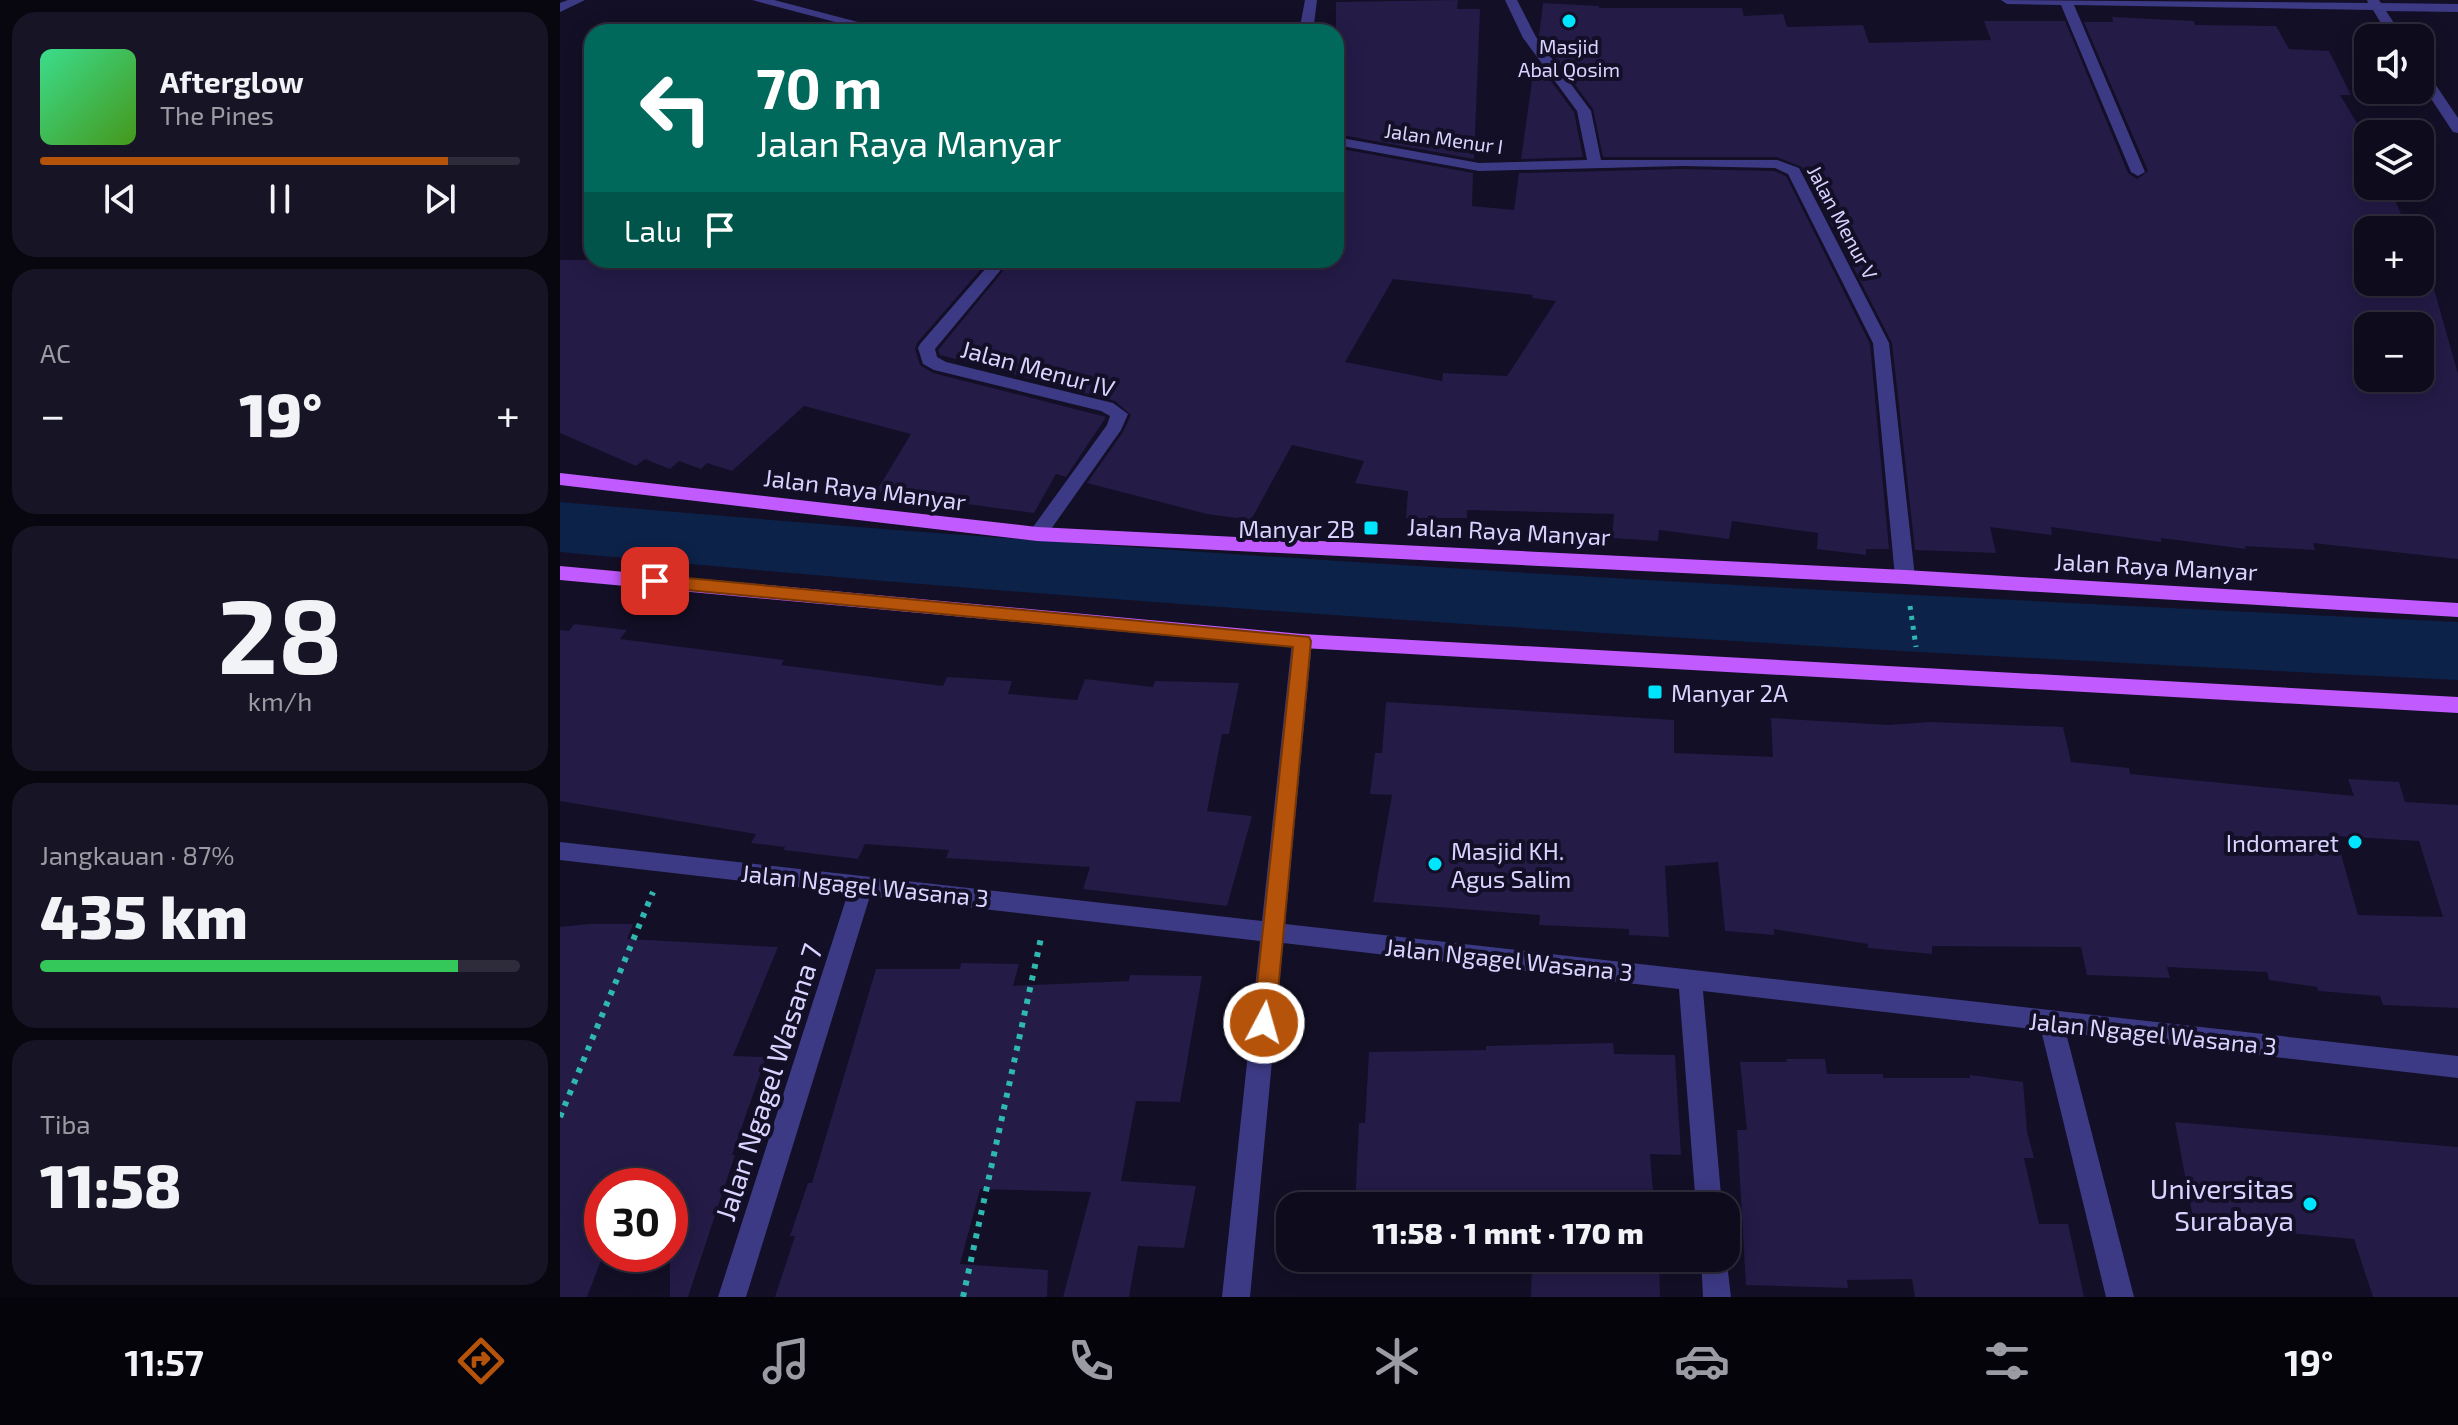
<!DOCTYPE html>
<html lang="id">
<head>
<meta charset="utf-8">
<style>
	body { margin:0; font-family:"Exo 2",sans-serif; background:#171425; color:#f1f3f6; height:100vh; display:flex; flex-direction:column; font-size:30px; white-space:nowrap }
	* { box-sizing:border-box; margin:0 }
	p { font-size:26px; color:#9b9ba3 }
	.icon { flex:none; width:44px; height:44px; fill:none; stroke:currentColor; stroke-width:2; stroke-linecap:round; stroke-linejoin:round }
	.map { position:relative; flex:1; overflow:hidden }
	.panel { display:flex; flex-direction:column; gap:12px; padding:12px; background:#08060f; width:560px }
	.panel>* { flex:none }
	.top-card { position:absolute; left:24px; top:24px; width:760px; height:244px; border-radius:24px; box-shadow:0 4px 20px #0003,0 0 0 2px #2e2b3b; background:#00695c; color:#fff; overflow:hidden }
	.fabs { position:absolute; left:1794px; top:24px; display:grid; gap:16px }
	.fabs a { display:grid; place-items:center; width:80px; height:80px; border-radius:16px; background:#0e0b1c; box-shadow:0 4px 20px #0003,0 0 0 2px #2e2b3b; font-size:40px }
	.speed { position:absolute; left:24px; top:1168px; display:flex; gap:16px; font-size:40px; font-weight:700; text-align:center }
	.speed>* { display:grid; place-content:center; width:104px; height:104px; border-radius:50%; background:#0e0b1c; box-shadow:0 4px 20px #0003,0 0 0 2px #2e2b3b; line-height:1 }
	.speed .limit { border:12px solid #d22; background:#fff; color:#111 }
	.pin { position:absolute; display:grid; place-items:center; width:68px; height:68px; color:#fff; margin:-34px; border-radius:16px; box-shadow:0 4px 12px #0006 }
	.me { position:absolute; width:88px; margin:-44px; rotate:6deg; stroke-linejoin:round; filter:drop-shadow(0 0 6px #0008) }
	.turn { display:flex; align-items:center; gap:28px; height:168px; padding:0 40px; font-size:36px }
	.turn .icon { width:104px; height:104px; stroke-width:2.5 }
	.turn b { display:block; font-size:56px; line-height:68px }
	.then { display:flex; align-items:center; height:76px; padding:0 40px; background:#0003; gap:16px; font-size:30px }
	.big { font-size:60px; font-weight:800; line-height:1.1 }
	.panel .tile { flex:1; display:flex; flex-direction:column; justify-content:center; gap:12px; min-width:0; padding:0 28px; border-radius:24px; background:#171425 }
	.panel .dial { align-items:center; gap:0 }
	.dial b { font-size:104px; line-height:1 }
	.song { display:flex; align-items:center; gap:24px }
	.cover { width:96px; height:96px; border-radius:12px; background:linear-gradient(135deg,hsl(150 70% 55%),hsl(100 70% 35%)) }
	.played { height:8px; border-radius:4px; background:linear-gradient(90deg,#b45309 85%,#2e2b3b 85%) }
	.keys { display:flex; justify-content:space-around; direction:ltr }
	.heat { display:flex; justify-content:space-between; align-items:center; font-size:44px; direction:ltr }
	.charge { height:12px; border-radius:6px; background:linear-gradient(90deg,#34c759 87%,#2e2b3b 0) }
	.trip { position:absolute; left:716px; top:1192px; width:464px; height:80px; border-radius:24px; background:#0e0b1c; box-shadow:0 4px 20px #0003,0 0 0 2px #2e2b3b; font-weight:800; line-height:80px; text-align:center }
	.tabs { display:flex; height:128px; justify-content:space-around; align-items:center; background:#06040b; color:#9b9ba3 }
	.tabs .icon { width:56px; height:56px }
	.tabs .active { color:#b45309 }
	.tabs b { font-size:36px; color:#f1f3f6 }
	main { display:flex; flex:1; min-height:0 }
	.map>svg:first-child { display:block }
</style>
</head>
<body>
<main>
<section class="panel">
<div class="tile">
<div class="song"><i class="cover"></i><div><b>Afterglow</b><p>The Pines</p></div></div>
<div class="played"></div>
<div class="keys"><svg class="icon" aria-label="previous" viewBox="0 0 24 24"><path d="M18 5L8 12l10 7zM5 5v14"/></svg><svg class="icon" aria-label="pause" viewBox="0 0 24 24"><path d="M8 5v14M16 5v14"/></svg><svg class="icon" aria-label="next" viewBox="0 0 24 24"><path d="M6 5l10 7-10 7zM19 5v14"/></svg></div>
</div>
<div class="tile"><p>AC</p>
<div class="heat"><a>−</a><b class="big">19°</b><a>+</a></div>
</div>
<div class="tile dial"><b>28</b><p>km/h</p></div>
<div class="tile"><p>Jangkauan · 87%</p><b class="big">435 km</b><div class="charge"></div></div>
<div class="tile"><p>Tiba</p><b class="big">11:58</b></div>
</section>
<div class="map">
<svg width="1898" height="1297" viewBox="0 0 1898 1297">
	<rect width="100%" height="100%" fill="#130f26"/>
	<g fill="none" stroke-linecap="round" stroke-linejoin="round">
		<!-- river -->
		<path fill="#0c2248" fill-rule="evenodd" d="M0 502C632 558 1265 592 1898 622V680C1264 649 632 612 0 552Z"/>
	</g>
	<!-- building -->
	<path fill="#241b47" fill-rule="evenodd" d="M898 0 897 9H920L914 159 776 134V2Z
		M983 3 1039 6V8H1182L1184 16 1223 14 1227 27 1303 25 1309 43 1431 40 1424 21H1505L1568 173 1577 179 1588 171 1524 22H1553L1552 17 1634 21 1635 25 1716 26 1729 49 1769 51 1791 95H1780L1808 141V186H1835L1839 193H1832L1848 230H1808V282H1860V258L1874 289 1898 374V559L1753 543 1755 550 1685 546 1686 549 1601 538V542L1491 527 1492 535 1430 527 1436 553 1355 550 1332 343 1242 167 1217 157H1043L1033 109 979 36ZM1808 326H1860V378H1808Z
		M975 60 1014 112 1023 157 961 159Z
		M776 148 913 173 912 206 954 210 959 173 1122 169 1214 171 1226 176 1310 344 1329 549H1306V555L1257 549 1258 533 1172 521 1169 539 1099 530 1098 541 1052 538 1054 514 907 510V518H846L848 491 795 483 804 461 732 445 691 520 647 514 527 483 563 432 571 415 555 401 380 355 378 350 452 260H776ZM833 279 973 295 972 298 996 301 947 376 883 373 882 381 785 362Z
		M0 260H429L357 343 355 349 360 365 373 373 546 417 506 477 496 474 474 513 316 492 351 434 244 406 172 471 147 463 141 469 119 461 110 469 85 459 76 466 0 433Z
		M14 624 67 630 60 639 224 660 221 665 383 686 387 677 452 681 448 694 517 700 525 679 593 687 595 681 679 683 669 734H662L647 811 692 816 667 906 523 889 530 867 386 858 389 850 305 844 298 859 224 850 225 847 191 843 196 834 0 801V630L9 631Z
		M826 702 1114 720V753L1213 757 1211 718 1328 725 1370 722 1503 727 1511 762 1569 768 1570 774 1794 796 1788 779 1839 782 1845 802 1898 805V1008L1823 1005 1820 996 1758 991 1757 987 1709 980 1707 972 1607 967 1610 978 1527 975 1521 947 1372 946V954L1308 948V944L1214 929V935L1165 931 1158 862 1105 866 1109 937 1069 935V929L979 925 980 915 813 902 832 795 810 794 815 753H822ZM1776 836 1859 841 1883 917 1798 915Z
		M29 924H73L67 939 218 947 173 1056 206 1057 172 1155H175L128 1297H110V1186H42V1258L27 1297H0V927Z
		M401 963 459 964 453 986 569 981 570 975 642 976 620 1102 576 1101 561 1181 636 1186 624 1248 578 1246 569 1297H503L531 1192 420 1189 400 1264 488 1270 487 1297H215L235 1236H230L248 1183H252L316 969H400Z
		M1053 1043 1054 1054 1115 1055 1121 1155 1090 1154 1094 1206H795L799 1123H805L809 1052 926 1050V1046Z
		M1226 1059H1265L1267 1074H1323V1078H1410V1075L1463 1082 1467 1131 1474 1158H1464L1479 1224H1508L1524 1297H1355L1352 1279 1287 1280 1288 1288 1186 1285 1177 1130H1187L1180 1062H1227Z
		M1615 1122 1898 1147V1297H1813L1794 1239 1634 1224Z
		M972 1258H1099L1100 1297H971Z"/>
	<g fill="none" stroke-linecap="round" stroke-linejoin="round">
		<!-- path-far1 -->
		<path stroke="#2fb8b0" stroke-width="5" stroke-dasharray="4 6" stroke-linecap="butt" d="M1350 606 1356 647"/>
		<!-- path -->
		<path stroke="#2fb8b0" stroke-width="6" stroke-dasharray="5 7" stroke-linecap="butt" d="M0 1117 93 892
			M403 1297 481 938"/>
		<!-- minor -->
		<path fill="#3d3a85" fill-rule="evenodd" d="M8 0H25L0 12V3Z
			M192 0H214L336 32H313Z
			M745 0H757L753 32H739Z
			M945 0H957L976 37 1031 111 1041 160H1217L1239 168 1329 343 1355 577 1352 582 1345 584 1335 577 1313 343 1228 174 1215 168 1122 166 919 171 776 145V137L919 163 1027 160 1017 111 963 38Z
			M1441 0 1808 3 1807 0H1819L1821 3 1898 4V12L1826 11 1844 38H1830L1813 10 1514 5 1585 172 1578 176 1571 172 1501 5 1447 4Z
			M1860 68 1865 69 1898 118V133L1893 132 1860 82Z
			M433 260H449L375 349 377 357 386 362 553 403 568 414 561 430 484 539 477 541 468 534 547 425 550 416 541 411 374 370 363 364 358 348 360 344Z
			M742 634 749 636 752 641 725 924 1898 1056V1078L1506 1033 1574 1297H1546L1481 1030 1143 991 1162 1206H1136L1119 989 723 943 690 1297H662L700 941 310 896 186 1297H158L288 893 0 860V842L702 921 732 641 735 636Z
			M1166 1255 1171 1297H1143L1141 1258H1166Z"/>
		<!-- primary -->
		<path fill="#c25bff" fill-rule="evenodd" d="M0 473 477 527 1345 570 1898 603V617L1345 584 477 541 0 485Z
			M0 566 742 634 1898 697V713L742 648 0 580Z"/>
	</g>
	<!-- route -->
	<path fill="#b45309" stroke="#753606" stroke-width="2" d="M95 575 749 637 751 641 715 1023 711 1030 704 1033 696 1030 693 1023 733 647 95 587 86 581Z"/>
	<!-- markers -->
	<g fill="#00e5ff" stroke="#130f26" stroke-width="3">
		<circle cx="1009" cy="21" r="8"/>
		<rect x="803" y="520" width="16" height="16" rx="4"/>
		<rect x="1087" y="684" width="16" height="16" rx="4"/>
		<circle cx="1795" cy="842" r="8"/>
		<circle cx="875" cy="864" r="8"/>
		<circle cx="1750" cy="1204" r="8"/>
	</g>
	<g text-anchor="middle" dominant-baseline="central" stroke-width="8" stroke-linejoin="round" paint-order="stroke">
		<!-- far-poi labels -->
		<g font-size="20" fill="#d9d4ff" stroke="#130f26">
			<text x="1009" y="46">Masjid<tspan x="1009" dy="23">Abal Qosim</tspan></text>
		</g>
		<!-- far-street labels -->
		<g font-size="20" fill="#d9d4ff" stroke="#130f26">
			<text transform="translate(884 138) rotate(8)">Jalan Menur I</text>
			<text transform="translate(1283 222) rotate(62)">Jalan Menur V</text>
		</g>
		<!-- street labels -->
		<g font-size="24" fill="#d9d4ff" stroke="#130f26">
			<text transform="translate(478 368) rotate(15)">Jalan Menur IV</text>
			<text transform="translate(305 489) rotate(7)">Jalan Raya Manyar</text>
			<text transform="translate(949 531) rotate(3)">Jalan Raya Manyar</text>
			<text transform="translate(1596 566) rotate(3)">Jalan Raya Manyar</text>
			<text transform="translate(305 885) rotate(6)">Jalan Ngagel Wasana 3</text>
			<text transform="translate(949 959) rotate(6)">Jalan Ngagel Wasana 3</text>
			<text transform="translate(1593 1033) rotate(6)">Jalan Ngagel Wasana 3</text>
		</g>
		<!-- poi labels -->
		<g font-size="24" fill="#d9d4ff" stroke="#130f26" text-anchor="end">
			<text x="795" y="528">Manyar 2B</text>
			<text x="1111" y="692" text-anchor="start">Manyar 2A</text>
			<text x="1779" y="842">Indomaret</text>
			<text x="891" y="850" text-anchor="start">Masjid KH.<tspan x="891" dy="28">Agus Salim</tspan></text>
		</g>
		<!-- near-street labels -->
		<g font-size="28" fill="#d9d4ff" stroke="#130f26">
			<text transform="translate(208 1082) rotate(-72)">Jalan Ngagel Wasana 7</text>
		</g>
		<!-- near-poi labels -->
		<g font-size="28" fill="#d9d4ff" stroke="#130f26" text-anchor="end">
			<text x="1734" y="1188">Universitas<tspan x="1734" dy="32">Surabaya</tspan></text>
		</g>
	</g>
</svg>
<div class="fabs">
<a><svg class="icon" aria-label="sound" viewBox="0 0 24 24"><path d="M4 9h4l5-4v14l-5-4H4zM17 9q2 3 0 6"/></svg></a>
<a><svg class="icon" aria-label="layers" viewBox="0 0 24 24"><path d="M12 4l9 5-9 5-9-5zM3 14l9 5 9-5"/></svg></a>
<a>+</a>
<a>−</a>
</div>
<div class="speed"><div class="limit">30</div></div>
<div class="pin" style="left:95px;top:581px;background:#d93025"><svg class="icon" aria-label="arrive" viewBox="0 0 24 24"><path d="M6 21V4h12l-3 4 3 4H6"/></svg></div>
<svg class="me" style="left:704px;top:1023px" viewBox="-20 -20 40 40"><circle r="17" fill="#b45309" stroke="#fff" stroke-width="3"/><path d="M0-11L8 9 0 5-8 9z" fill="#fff"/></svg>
<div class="trip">11:58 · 1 mnt · 170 m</div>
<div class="top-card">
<div class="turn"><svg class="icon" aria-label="left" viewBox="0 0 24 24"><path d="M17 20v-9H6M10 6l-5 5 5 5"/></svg><div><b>70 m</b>Jalan Raya Manyar</div></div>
<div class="then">Lalu<svg class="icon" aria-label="arrive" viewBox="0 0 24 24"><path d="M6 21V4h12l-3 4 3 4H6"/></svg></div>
</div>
</div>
</main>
<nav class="tabs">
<b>11:57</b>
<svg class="icon active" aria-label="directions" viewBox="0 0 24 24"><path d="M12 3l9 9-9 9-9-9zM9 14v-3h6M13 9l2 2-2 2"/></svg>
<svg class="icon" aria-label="music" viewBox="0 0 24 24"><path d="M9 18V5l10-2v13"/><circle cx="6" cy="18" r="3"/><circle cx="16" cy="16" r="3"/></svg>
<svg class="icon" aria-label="phone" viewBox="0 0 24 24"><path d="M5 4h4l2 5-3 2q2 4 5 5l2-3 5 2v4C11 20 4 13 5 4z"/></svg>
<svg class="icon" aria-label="climate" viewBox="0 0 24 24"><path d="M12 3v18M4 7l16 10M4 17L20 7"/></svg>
<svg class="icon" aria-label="car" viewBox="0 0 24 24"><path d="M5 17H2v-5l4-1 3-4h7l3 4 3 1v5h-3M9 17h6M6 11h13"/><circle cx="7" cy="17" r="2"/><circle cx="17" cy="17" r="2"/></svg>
<svg class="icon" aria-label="filters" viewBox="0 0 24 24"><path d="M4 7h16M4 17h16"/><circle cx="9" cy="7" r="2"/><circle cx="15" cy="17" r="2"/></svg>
<b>19°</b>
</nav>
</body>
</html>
